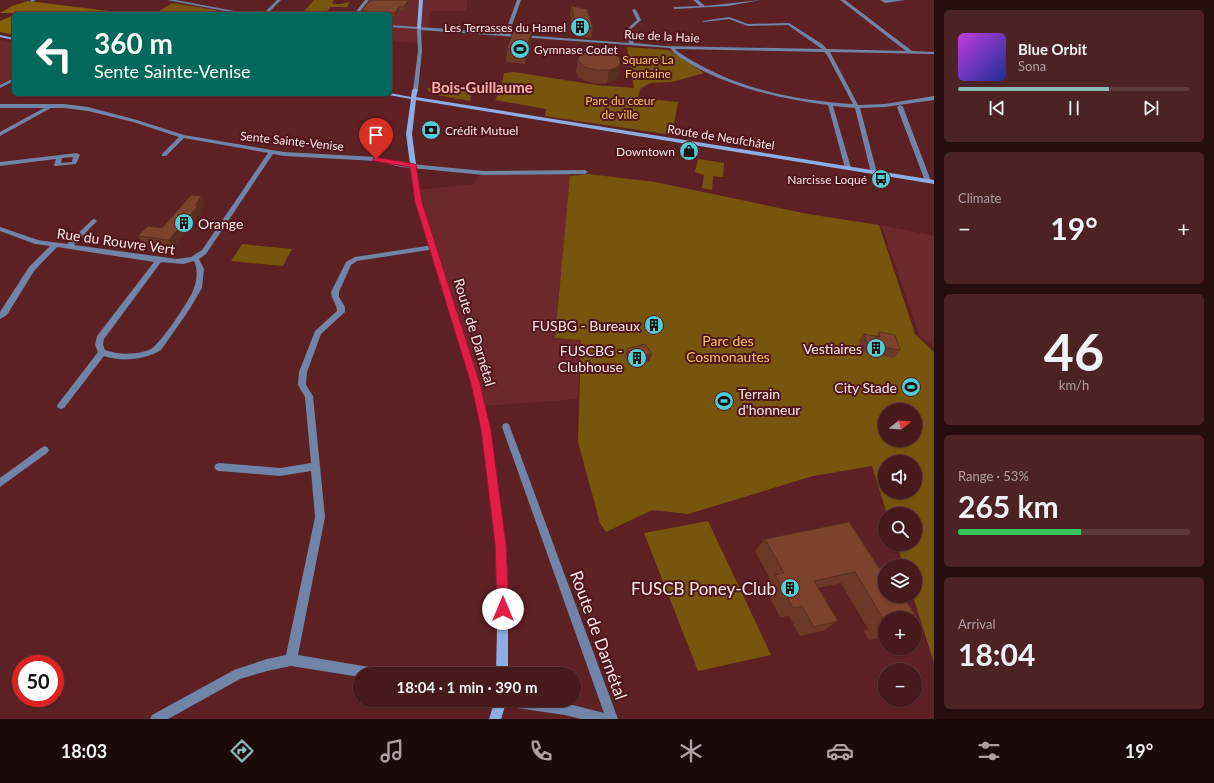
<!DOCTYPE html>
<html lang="en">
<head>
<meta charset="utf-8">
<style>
	body { margin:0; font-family:Lato,sans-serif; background:#4d2224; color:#f1f3f6; height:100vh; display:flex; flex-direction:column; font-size:15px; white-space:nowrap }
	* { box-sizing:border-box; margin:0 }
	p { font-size:13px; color:#b0a0a3 }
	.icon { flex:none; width:22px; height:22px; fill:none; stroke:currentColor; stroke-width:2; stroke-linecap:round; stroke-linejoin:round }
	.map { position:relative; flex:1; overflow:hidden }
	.panel { display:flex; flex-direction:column; gap:10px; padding:10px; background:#260e0f; width:280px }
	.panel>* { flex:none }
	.guide { position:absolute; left:12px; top:12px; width:380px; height:84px; border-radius:6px; box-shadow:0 1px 3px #0004,0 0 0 1px #5e383a; background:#00695c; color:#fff; overflow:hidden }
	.needle { width:26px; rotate:73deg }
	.fabs { position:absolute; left:878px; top:403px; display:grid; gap:8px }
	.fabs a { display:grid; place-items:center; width:44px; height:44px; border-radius:50%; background:#46191b; box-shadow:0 1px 3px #0004,0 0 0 1px #5e383a; font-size:20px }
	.speed { position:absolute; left:12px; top:655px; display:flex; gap:8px; font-size:20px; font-weight:700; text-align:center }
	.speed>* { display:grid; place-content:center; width:52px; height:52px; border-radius:50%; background:#46191b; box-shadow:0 1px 3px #0004,0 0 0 1px #5e383a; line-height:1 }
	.speed .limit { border:6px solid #d22; background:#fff; color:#111 }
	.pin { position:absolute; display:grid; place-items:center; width:34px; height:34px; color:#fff; margin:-41px -17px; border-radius:50% 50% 50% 0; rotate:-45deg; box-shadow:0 0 4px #0007 }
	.pin .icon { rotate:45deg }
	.me { position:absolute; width:44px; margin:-22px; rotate:0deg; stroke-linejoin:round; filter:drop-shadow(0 0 3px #0008) }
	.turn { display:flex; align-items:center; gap:14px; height:84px; padding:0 16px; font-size:18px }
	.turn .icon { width:52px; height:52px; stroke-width:2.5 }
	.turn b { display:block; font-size:28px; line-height:34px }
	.big { font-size:30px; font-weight:700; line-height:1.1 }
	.panel .widget { flex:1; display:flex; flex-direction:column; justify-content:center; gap:6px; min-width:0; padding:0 14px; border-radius:6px; background:#4d2224 }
	.panel .dial { align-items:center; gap:0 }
	.dial b { font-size:52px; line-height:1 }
	.song { display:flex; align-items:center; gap:12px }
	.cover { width:48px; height:48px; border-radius:6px; background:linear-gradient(135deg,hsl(290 70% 55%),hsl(230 70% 35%)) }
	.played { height:4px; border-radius:2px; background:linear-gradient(90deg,#8bbbb9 65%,#5e383a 65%) }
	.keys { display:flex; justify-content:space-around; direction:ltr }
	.heat { display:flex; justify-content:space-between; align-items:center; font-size:22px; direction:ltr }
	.charge { height:6px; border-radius:3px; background:linear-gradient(90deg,#34c759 53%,#5e383a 0) }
	.trip { position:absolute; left:353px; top:667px; width:228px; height:40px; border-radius:20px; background:#46191b; box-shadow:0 1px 3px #0004,0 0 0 1px #5e383a; font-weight:700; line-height:40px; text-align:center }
	.menu { display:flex; height:64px; justify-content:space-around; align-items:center; background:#1c0a0b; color:#b0a0a3 }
	.menu .icon { width:28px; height:28px }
	.menu .active { color:#8bbbb9 }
	.menu b { font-size:18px; color:#f1f3f6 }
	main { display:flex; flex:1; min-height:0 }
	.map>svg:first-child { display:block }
</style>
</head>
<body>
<main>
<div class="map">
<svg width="934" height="719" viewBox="0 0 934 719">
	<rect width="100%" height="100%" fill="#5d2124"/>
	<!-- built -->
	<path fill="#6c292c" d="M369 0H467V11H430L429 25 424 28 420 43 390 41V14H358Z
		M0 40 14 42V76L0 85Z
		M479 174H571L555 338 581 340 578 399 485 406 416 190 474 184Z
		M881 225 934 236V347L919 334Z"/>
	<!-- green -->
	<path fill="#77550d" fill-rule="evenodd" d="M314 0H334L332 4H340L350 2 347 7H330L325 14H327H302Z
		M172 3 217 10 212 14H155Z
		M627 47 669 50 704 73 672 82 650 83 640 89 638 98 678 102 672 135 545 116 546 109 495 100 501 89 504 73 514 72 596 85 634 88Z
		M449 87 472 88 470 101 437 95 429 92 427 88Z
		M698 159 724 163 723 177 713 176 712 190 702 188 704 175 695 172Z
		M588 174 655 182 808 214 879 225 915 334 934 352V663L913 596H915V566H903L897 544H915V514H887L872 466 813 476 688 514 652 510 606 532 600 523 578 442 581 340 555 338 570 176ZM885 410H915V440H885ZM885 462H915V492H885Z
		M242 244 292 249 283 266 231 261Z
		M708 521 771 655 698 671 644 533Z"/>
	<!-- forest -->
	<path fill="#855e03" d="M28 1 117 12 113 14 0 13 12 6Z
		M14 15V35L0 32V21Z"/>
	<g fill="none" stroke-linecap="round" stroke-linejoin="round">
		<!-- minor -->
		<path fill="#6f84a7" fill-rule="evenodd" d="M31 0H36L32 2 30 1Z
			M167 0H176L250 14H241Z
			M277 0H281L267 14H263Z
			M365 0H369L358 14H354Z
			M517 0H521L509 34 629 43 626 30 637 20 632 10 634 9 636 10 641 20 630 30 634 43 665 46 822 49 788 25 748 26 729 19 704 22 702 21 729 17 748 24 789 23 822 44 827 49 906 51 840 0H845L912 51 934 52V54L830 52 858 105 885 104 934 96V100L885 107 860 108 877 173 874 175 871 173 855 108 833 106 851 168 848 170 845 168 828 105C781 99 733 88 692 65 685 60 675 56 670 48L421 30 422 51 418 90 413 91 418 51 417 29 390 27V25L505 33ZM675 49 824 52 827 55 853 104C800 101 744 90 698 64 690 59 681 55 675 49Z
			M693 0H698L705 6 761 0 728 6 675 9 673 8 675 7 700 6Z
			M880 0H905L885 3Z
			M14 78V81L0 88V85Z
			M0 104H64L88 107 137 120 184 135 284 152 376 157 401 163 484 171 585 170 588 172 585 174 484 175 401 167 376 161 284 156 273 154 206 254 199 259 204 269 202 288 189 310 161 350C145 360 121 362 104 356L64 408 61 409 58 408 57 406 58 404 98 352 95 345 97 336 154 262 57 247 34 271 7 315 0 319V312L29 267 50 246 35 244 0 231V227L38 240 67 244 92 220 94 219 97 221 96 222 74 245 177 259 191 257 202 250 268 153 184 138 166 156H162V154L179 137 133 122 88 111 64 108H51L0 136V132L44 108H0ZM194 261C198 269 197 280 194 288 191 299 160 344 151 349 139 355 118 355 105 350L103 345 104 339 161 262 183 264Z
			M900 105 903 107 931 181 930 182 928 183 925 181 897 107Z
			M77 153 80 155 76 164 55 166 54 165 56 159 0 166V162ZM73 157 72 162 61 163 62 158Z
			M433 245H435V249L357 261 351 265 339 292V297L345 307V312L321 334 307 372 306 385 313 396 325 517 298 655 375 668 379 670 381 674H360V677L291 666 267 671 240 679 168 719H150L152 715 234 670 267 659 286 655 315 517 311 471 280 476 219 471 216 470 214 467 216 464 219 463 280 468 311 463 305 397 298 385 299 372 315 331 337 311C337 304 331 299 331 292L346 262 355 257Z
			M506 423 509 424 510 427 618 719H581L565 715 503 706 499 704 497 700H544L565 703 604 713 502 427 503 424Z
			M44 446 47 447 49 450 47 453 0 487V478Z"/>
		<!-- secondary -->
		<path fill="#8caee6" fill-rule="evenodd" d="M419 0H423L421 28 419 29 417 28Z
			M0 35 14 38V40L0 37Z
			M415 88 418 90 416 97 934 180V184L416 100 412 134 421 202 480 384 490 430 506 544 508 581V674H496L498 581 496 544 482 430 472 384 415 202 406 134 411 99 383 94 390 93 411 97 412 90Z
			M495 700H507L501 719H489Z"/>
	</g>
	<!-- wall -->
	<path fill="#6b3926" d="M408 4 404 10H399L395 16H390V14H362V11Z
		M571 6 593 28 591 38 574 36 570 16Z
		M532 31 531 44 525 64 506 62 507 49Z
		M578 58 621 62 619 76 615 80 607 83 596 84 585 81 578 77 576 72Z
		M205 204 200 210 201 213 173 248 142 243 138 236 162 228Z
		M879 332 900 350 894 358 861 352 859 341 864 334 876 336Z
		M627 349 652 354 649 361 631 366 624 356Z
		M765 539 879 568 906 602 920 622 915 625V618H885V636L869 640 864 631 868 629 841 583 818 588 838 621 823 631 800 636 789 616 780 617 763 585 770 579 755 551Z"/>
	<!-- shaded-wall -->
	<path fill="#572e1f" d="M408 0H409L408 4 404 10V7Z
		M399 7V10L395 16V13Z
		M532 31 531 44 525 64 526 50Z
		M621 62 619 76 615 80 607 83 609 70Z
		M202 196 205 204 200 210 201 213 173 248 169 240 195 205Z
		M652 354 649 361 631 366 633 358Z"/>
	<!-- building -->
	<path fill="#7c422c" stroke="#572e1f" d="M370 0H408L404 7H399L395 13 362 11Z
		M571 6 587 9 593 28 576 27Z
		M250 13 262 14H248Z
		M514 29 532 31 526 50 507 49Z
		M590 51H601L611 53 619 57 621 62 618 67 609 70H598L587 68 580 63 578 58 581 54Z
		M191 195 202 196 195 205 198 206 169 240 138 236 148 226 162 228Z
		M879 332 895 335 900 350 867 345 864 334 880 337Z
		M645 344 652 354 633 358 627 349Z
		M849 522 879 568 885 567V596H905L908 600 906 601 920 622 915 624V618H885V630L880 622 884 620 855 572 814 581 838 621 814 627 802 606 793 608 775 575 784 573 765 539Z"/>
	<!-- route -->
	<path fill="#e11d48" stroke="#92132f" d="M376 157C383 159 412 162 416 165L422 202 480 384 491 430 506 544 509 609 507 613 503 615 499 613 497 609 495 544 481 430 471 384 415 202 410 167 373 161V158Z"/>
	<!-- icons -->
	<defs>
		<symbol id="building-disc" viewBox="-11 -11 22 22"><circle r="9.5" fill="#51ccd3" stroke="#51161a"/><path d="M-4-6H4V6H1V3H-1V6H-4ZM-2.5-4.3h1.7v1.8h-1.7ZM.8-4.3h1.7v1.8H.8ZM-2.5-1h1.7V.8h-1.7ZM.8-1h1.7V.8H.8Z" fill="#111"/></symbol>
		<symbol id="stadium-disc" viewBox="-11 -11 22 22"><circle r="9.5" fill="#51ccd3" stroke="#51161a"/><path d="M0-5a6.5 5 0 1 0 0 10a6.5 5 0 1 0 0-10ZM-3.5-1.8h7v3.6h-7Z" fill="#111"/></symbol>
		<symbol id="bank-disc" viewBox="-11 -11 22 22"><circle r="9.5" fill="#51ccd3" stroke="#51161a"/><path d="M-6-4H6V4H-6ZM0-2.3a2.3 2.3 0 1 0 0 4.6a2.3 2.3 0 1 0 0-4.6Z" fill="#111"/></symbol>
		<symbol id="shop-disc" viewBox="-11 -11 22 22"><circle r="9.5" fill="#51ccd3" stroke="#51161a"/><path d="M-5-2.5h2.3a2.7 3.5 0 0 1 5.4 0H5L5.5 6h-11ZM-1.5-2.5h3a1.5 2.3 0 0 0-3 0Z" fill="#111"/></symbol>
		<symbol id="bus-disc" viewBox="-11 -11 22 22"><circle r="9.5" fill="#51ccd3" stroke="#51161a"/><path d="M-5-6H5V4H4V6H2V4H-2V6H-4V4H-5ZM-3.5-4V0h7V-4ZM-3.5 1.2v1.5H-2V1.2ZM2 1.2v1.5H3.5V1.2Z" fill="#111"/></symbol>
	</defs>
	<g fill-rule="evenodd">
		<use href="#building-disc" x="569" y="16" width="22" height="22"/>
		<use href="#stadium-disc" x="509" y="38" width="22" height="22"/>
		<use href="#bank-disc" x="420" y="119" width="22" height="22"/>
		<use href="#shop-disc" x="678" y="140" width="22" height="22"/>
		<use href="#bus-disc" x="870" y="168" width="22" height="22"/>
		<use href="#building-disc" x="173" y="212" width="22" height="22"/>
		<use href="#building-disc" x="643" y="314" width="22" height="22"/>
		<use href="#building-disc" x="865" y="337" width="22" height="22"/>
		<use href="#building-disc" x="626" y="347" width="22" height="22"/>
		<use href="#stadium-disc" x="900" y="376" width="22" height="22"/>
		<use href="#stadium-disc" x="713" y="390" width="22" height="22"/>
		<use href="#building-disc" x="779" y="577" width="22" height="22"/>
	</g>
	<g text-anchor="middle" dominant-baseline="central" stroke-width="4" stroke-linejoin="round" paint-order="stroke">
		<!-- far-poi labels -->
		<g font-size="12" fill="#f9e9e9" stroke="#51161a" text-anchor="end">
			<text x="566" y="27">Les Terrasses du Hamel</text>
			<text x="534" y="49" text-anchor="start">Gymnase Codet</text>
			<text x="445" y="130" text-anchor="start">Crédit Mutuel</text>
			<text x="675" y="151">Downtown</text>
			<text x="867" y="179">Narcisse Loqué</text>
		</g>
		<!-- far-street labels -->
		<g font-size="12" fill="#f9e9e9" stroke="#51161a">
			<text transform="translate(662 36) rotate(3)">Rue de la Haie</text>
			<text transform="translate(721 137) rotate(9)">Route de Neufchâtel</text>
			<text transform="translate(292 141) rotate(6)">Sente Sainte-Venise</text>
		</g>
		<!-- far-park labels -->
		<g font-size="12" fill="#f9c464" stroke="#51161a">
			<text x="648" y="59">Square La<tspan x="648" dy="14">Fontaine</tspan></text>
			<text x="620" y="100">Parc du cœur<tspan x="620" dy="14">de ville</tspan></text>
		</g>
		<!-- poi labels -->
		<g font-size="14" fill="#f9e9e9" stroke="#51161a" text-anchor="end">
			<text x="198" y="223" text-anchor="start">Orange</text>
			<text x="640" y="325">FUSBG - Bureaux</text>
			<text x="862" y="348">Vestiaires</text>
			<text x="623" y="350">FUSCBG -<tspan x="623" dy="16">Clubhouse</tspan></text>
			<text x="897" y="387">City Stade</text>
			<text x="738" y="393" text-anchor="start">Terrain<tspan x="738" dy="16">d'honneur</tspan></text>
		</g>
		<!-- street labels -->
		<g font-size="14" fill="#f9e9e9" stroke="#51161a">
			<text transform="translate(116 241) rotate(8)">Rue du Rouvre Vert</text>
			<text transform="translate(475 332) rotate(73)">Route de Darnétal</text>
		</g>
		<!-- park labels -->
		<g font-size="14" fill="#f9c464" stroke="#51161a">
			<text x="728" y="340">Parc des<tspan x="728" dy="16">Cosmonautes</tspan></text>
		</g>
		<!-- far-district labels -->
		<g font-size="15" font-weight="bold" fill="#fcb2b0" stroke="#51161a">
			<text x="482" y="87">Bois-Guillaume</text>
		</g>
		<!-- near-poi labels -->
		<g font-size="17" fill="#f9e9e9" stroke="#51161a" text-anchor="end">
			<text x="776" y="588">FUSCB Poney-Club</text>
		</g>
		<!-- near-street labels -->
		<g font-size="17" fill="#f9e9e9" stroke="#51161a">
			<text transform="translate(599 635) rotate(70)">Route de Darnétal</text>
		</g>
	</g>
</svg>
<div class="fabs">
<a><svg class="needle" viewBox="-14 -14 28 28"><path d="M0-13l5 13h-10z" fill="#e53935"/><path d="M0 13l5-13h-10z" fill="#b0a0a3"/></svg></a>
<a><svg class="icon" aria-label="sound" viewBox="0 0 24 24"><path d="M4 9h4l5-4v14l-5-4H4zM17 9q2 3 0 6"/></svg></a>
<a><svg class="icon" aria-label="search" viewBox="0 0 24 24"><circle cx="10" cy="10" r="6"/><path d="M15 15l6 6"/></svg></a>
<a><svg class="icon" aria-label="layers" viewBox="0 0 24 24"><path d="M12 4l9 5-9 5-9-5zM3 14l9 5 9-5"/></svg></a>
<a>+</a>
<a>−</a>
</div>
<div class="speed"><div class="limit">50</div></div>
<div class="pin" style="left:376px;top:159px;background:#d93025"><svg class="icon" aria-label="arrive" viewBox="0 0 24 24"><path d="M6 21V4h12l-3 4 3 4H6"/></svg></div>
<svg class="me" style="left:503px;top:609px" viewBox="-20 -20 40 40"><circle r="19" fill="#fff"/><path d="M0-13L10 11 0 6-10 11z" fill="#e11d48"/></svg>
<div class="trip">18:04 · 1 min · 390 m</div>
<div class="guide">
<div class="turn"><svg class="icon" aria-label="left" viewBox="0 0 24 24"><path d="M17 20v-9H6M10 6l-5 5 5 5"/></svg><div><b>360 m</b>Sente Sainte-Venise</div></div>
</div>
</div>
<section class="panel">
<div class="widget">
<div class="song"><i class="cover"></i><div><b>Blue Orbit</b><p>Sona</p></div></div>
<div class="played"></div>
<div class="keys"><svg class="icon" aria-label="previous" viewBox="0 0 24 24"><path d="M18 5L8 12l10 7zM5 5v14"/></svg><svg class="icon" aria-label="pause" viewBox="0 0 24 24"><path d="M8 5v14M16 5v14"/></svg><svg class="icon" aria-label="next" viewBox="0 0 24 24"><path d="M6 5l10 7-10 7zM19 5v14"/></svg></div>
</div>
<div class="widget"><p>Climate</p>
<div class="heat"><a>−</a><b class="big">19°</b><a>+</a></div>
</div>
<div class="widget dial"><b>46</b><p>km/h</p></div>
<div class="widget"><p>Range · 53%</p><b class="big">265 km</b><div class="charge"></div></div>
<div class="widget"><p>Arrival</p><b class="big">18:04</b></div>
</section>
</main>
<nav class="menu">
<b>18:03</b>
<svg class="icon active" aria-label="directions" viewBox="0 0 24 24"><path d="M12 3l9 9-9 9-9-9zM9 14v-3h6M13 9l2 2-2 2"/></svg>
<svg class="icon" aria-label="music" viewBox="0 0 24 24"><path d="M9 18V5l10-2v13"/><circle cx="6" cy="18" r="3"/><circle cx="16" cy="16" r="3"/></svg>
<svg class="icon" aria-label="phone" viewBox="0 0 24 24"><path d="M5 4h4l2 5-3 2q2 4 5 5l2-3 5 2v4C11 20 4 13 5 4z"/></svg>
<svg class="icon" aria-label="climate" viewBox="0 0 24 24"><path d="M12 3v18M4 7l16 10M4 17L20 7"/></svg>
<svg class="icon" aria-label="car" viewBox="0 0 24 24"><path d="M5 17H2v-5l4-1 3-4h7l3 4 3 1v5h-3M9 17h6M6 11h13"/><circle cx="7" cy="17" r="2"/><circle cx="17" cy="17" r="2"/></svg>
<svg class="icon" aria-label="filters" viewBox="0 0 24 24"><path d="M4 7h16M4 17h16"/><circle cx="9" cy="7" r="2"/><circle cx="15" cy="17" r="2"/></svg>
<b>19°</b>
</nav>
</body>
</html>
